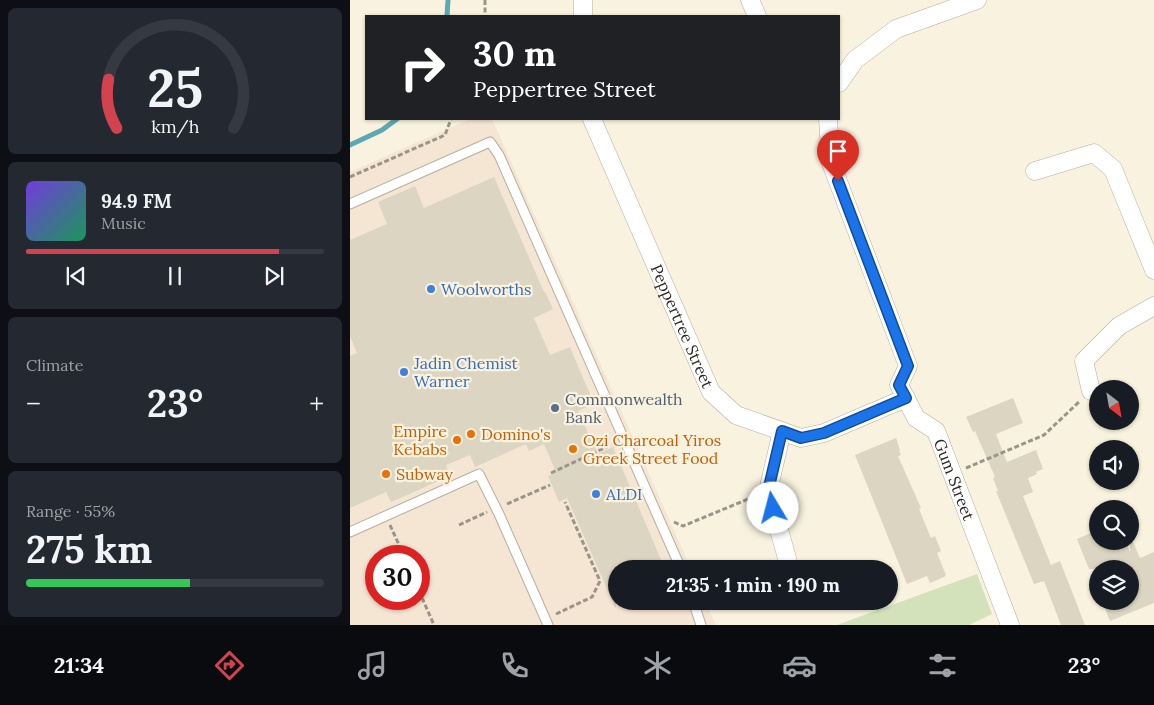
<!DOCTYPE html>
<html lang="en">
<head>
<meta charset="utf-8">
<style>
	body { margin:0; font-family:Lora,serif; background:#242831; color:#f1f3f6; height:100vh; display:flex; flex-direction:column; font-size:19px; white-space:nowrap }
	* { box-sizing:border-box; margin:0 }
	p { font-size:16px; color:#9ea1a6 }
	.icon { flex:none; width:28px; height:28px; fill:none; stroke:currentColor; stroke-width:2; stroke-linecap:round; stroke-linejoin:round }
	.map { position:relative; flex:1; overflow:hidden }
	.drawer { display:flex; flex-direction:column; gap:8px; padding:8px; background:#0d0f14; width:350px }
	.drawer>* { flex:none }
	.guide { position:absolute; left:15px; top:15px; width:475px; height:105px; border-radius:0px; box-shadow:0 1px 4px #0004; background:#202124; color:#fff; overflow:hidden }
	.needle { width:32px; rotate:149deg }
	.controls { position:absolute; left:739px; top:380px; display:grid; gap:10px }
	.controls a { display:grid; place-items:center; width:50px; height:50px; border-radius:50%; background:#171b24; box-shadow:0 1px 4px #0004; font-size:25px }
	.speed { position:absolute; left:15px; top:545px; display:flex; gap:10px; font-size:25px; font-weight:700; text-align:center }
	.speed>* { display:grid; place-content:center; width:65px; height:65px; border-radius:50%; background:#171b24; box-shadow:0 1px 4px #0004; line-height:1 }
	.speed .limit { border:8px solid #d22; background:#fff; color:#111 }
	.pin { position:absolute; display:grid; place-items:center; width:42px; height:42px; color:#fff; margin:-51px -21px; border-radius:50% 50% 50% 0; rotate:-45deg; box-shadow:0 0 5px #0007 }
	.pin .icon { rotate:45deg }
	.me { position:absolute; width:55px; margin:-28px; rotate:352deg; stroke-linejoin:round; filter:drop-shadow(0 0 4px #0008) }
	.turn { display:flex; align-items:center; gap:18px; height:105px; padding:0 25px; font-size:22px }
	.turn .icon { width:65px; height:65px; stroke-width:2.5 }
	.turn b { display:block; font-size:35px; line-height:42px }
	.big { font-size:38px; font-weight:700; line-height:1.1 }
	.drawer .tile { flex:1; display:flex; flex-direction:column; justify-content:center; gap:8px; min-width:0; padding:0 18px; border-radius:8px; background:#242831 }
	.drawer .dial { align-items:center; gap:0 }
	.dial svg { height:130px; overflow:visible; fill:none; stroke:#363941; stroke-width:7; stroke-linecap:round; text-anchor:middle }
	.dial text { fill:#f1f3f6; stroke:none }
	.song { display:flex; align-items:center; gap:15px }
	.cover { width:60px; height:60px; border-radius:8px; background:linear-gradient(135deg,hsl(260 70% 55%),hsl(150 70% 35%)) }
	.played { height:5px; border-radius:2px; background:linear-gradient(90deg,#d3434f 85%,#363941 85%) }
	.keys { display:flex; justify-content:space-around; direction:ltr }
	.heat { display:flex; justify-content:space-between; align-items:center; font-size:28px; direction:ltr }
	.charge { height:8px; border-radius:4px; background:linear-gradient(90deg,#34c759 55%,#363941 0) }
	.trip { position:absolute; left:258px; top:560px; width:290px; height:50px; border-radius:25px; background:#171b24; box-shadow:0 1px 4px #0004; font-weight:700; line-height:50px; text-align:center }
	.dock { display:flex; height:80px; justify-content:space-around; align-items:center; background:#090b0e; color:#9ea1a6 }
	.dock .icon { width:35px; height:35px }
	.dock .on { color:#d3434f }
	.dock b { font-size:22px; color:#f1f3f6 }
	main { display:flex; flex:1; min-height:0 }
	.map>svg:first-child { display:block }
</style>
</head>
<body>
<main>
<section class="drawer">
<div class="tile dial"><svg viewBox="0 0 100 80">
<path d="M14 69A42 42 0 1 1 86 69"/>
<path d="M14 69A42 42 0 0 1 9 39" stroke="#d3434f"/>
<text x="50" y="56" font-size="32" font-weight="700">25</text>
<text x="50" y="72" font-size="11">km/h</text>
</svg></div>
<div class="tile">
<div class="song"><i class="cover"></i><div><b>94.9 FM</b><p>Music</p></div></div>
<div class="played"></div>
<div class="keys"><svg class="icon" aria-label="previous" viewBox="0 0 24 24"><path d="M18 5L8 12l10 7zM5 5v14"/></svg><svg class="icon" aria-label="pause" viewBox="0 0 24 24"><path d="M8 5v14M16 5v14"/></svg><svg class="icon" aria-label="next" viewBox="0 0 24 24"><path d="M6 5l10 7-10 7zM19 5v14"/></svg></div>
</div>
<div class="tile"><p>Climate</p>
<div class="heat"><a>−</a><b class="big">23°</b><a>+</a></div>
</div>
<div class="tile"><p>Range · 55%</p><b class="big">275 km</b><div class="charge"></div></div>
</section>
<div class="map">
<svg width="804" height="625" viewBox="0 0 804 625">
	<rect width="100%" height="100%" fill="#f8f2de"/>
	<!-- commercial -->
	<path fill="#f5e5d3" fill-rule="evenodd" d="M120 119H142L341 569H266V601H355L366 625H0V172ZM26 556H69V599H26Z"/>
	<!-- green -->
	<path fill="#d3e2bb" d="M627 574 642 614 619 625H487Z"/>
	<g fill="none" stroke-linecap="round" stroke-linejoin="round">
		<!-- stream -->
		<path stroke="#5ea8b5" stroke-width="5" d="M97 16 98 0
			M0 145 32 130 47 119"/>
	</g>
	<!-- building -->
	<path fill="#dcd5c2" d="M144 177 194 292H195L203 309 184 318 200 355 220 347 244 404 228 411 248 454 263 447 315 569H266V609L217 498 209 502 198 476 206 472 194 444 179 451 176 444 125 467 120 455 96 465 100 476 41 502 36 492 0 508V356L7 353 0 336V240L37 224 28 202 65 186 74 208Z
		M663 398 673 423 646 434 657 462 686 450 693 469 686 472 687 474 678 478 683 492 673 496 701 565 710 561 735 625H711L694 581 684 584 646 491H648L643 478 645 477 625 431 623 432 616 417Z
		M546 438 550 450H549L551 455 548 456 571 508 569 509 581 538 585 536 591 551 587 553 596 575 594 577 580 583 577 576 557 584 505 455Z
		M748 530V541H776L780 552V535L790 558 804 552V603L760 621 752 601H780V569H739L727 539Z"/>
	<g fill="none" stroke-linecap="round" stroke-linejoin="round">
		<defs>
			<path id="service" d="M0 204 140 142 149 155 331 569
				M0 532 129 474 149 514 198 625
				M343 601 351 625"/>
			<g id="minor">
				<path d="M400 0 407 16"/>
				<path d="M233 16V0"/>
				<path d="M489 83 505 60 546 29 627 0"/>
				<path id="s1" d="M242 119 361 392 386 415 451 438 474 433 556 398"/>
				<path id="s2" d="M478 119 481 163 558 366 549 385 566 418 586 431 660 625"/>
				<path d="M685 171 744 153 763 169 804 270"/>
				<path d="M741 391 734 361 769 326 804 306"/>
				<path d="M432 431 418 491 437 558"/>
			</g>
		</defs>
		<!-- service casing -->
		<use href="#service" stroke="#b5af9c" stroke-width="11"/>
		<!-- minor casing -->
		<use href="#minor" stroke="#b5af9c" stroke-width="19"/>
		<!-- path -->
		<path stroke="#999587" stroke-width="3" stroke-dasharray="5 2.5" stroke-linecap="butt" d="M135 0V16
			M0 177 95 135 101 119
			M616 468 694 435 730 401
			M201 473 265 443
			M157 504 200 485
			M324 522 333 526 403 497
			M40 525 54 556
			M109 525 137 512
			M69 591 84 625
			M206 614 242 597 250 581 215 502"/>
		<!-- service -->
		<use href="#service" stroke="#fff" stroke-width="9"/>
		<!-- minor -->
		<use href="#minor" stroke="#fff" stroke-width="18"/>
	</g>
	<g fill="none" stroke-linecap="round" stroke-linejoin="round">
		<defs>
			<path id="route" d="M423 508 418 491 432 431 451 438 474 433 556 398 549 385 558 366 488 181"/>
		</defs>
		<!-- route casing -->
		<use href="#route" stroke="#114b97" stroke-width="12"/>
		<!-- route -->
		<use href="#route" stroke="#1a73e8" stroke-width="9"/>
	</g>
	<!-- markers -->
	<g fill="#3f7fe0" stroke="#f8f2de" stroke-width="2">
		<circle cx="81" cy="289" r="5"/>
		<circle cx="54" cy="372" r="5"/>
		<circle cx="246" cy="494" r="5"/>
	</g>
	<circle fill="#5c6f8a" stroke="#f8f2de" stroke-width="2" cx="205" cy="408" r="5"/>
	<g fill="#e8710a" stroke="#f8f2de" stroke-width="2">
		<circle cx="121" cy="434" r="5"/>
		<circle cx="107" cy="440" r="5"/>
		<circle cx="223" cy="449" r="5"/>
		<circle cx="36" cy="474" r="5"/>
	</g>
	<g text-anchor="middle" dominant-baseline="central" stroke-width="4.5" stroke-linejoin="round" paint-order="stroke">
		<!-- shop labels -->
		<g font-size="16" fill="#366cbe" stroke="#f8f2de" text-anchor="start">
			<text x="91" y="289">Woolworths</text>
			<text x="64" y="363">Jadin Chemist<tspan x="64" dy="18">Warner</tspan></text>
			<text x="256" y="494">ALDI</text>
		</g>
		<!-- street labels -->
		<g font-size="16" fill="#2d2b24" stroke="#f8f2de">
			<text stroke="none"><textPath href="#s1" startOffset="226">Peppertree Street</textPath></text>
			<text stroke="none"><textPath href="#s2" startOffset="395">Gum Street</textPath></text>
		</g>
		<!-- service labels -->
		<g font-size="16" fill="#4e5e75" stroke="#f8f2de" text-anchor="start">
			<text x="215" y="399">Commonwealth<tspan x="215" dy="18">Bank</tspan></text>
		</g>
		<!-- food labels -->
		<g font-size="16" fill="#c56008" stroke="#f8f2de" text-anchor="start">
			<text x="97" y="431" text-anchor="end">Empire<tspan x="97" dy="18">Kebabs</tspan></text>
			<text x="131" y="434">Domino's</text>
			<text x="233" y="440">Ozi Charcoal Yiros<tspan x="233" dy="18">Greek Street Food</tspan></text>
			<text x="46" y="474">Subway</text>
		</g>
	</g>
</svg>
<div class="controls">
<a><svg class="needle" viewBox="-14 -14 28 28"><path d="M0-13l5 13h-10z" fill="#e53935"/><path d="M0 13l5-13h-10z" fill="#9ea1a6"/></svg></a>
<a><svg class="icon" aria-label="sound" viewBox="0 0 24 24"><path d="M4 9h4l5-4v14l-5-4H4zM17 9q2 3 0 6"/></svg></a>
<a><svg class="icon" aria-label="search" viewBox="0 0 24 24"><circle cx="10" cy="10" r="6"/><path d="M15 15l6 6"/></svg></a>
<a><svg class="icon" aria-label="layers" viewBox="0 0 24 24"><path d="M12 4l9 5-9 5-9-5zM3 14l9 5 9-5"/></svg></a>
</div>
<div class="speed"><div class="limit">30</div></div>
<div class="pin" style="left:488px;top:181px;background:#d93025"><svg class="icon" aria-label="arrive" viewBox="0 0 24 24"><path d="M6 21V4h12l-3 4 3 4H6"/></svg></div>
<svg class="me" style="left:423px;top:508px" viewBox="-20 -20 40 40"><circle r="19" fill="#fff"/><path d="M0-13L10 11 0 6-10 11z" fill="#1a73e8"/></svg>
<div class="trip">21:35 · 1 min · 190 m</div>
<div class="guide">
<div class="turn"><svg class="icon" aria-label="right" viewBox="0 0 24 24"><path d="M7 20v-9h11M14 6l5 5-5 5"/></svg><div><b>30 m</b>Peppertree Street</div></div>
</div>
</div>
</main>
<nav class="dock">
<b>21:34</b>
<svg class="icon on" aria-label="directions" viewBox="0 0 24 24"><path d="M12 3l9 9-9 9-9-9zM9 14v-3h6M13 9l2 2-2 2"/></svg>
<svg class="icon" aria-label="music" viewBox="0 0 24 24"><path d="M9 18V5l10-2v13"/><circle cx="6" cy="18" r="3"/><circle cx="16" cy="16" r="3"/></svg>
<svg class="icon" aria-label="phone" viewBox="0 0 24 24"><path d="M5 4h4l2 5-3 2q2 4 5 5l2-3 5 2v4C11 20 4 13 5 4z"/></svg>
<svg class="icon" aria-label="climate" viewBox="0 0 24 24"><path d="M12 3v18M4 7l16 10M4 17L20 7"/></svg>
<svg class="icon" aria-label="car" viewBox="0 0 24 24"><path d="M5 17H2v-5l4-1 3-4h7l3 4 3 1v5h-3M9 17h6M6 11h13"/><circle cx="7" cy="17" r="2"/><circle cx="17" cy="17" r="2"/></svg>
<svg class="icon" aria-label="filters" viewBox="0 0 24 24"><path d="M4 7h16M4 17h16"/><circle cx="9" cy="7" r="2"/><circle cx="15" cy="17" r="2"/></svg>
<b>23°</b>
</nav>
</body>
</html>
